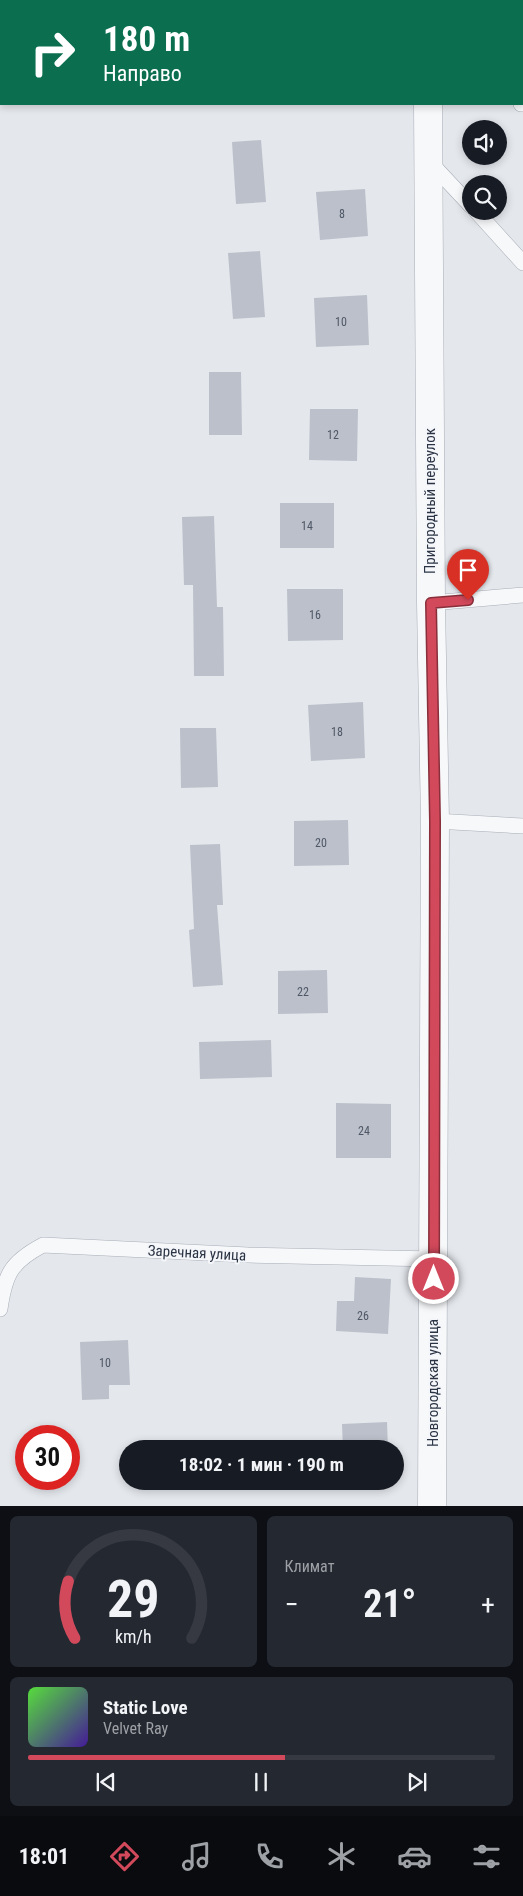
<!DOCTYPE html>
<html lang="ru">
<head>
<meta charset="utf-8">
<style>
	body { margin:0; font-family:"Roboto Condensed",sans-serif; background:#242831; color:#f1f3f6; height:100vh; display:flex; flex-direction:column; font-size:19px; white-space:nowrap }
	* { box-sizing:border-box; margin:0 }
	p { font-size:16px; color:#9ea1a6 }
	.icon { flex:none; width:28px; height:28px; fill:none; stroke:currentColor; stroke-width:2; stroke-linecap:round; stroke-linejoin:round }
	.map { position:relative; height:1506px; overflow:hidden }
	.side { display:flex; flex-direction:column; gap:10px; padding:10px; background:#0d0f14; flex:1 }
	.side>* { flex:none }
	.banner { position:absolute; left:0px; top:0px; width:524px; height:105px; box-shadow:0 2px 8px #0003; background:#0b6e4f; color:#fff; overflow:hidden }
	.buttons { position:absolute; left:462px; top:120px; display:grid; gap:10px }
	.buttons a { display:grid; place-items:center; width:45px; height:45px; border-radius:50%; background:#171b24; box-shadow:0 2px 8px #0003; font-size:25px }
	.speed { position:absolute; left:15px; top:1425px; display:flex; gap:10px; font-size:25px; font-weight:700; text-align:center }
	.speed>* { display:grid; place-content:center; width:65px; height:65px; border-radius:50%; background:#171b24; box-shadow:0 2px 8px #0003; line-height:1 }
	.speed .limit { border:8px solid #d22; background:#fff; color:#111 }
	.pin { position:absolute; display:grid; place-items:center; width:42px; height:42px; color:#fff; margin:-51px -21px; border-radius:50% 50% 50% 0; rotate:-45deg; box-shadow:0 0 5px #0007 }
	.pin .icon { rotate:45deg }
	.me { position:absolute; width:55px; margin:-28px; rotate:0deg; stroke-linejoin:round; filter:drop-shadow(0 0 4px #0008) }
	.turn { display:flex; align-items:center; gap:18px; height:105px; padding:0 20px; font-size:22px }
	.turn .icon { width:65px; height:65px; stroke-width:2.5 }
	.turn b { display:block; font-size:35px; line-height:42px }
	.big { font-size:38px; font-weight:700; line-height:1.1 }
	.side .card { flex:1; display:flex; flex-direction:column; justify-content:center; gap:8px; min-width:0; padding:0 18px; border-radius:8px; background:#242831 }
	.side .dial { align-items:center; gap:0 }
	.dial svg { height:130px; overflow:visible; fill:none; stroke:#363941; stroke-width:7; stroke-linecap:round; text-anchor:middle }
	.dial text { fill:#f1f3f6; stroke:none }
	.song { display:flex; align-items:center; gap:15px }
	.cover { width:60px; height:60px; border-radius:8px; background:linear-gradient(135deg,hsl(110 70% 55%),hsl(260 70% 35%)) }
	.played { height:5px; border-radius:2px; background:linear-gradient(90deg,#d1495b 55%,#363941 55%) }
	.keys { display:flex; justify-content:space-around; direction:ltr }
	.heat { display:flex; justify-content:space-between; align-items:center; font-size:28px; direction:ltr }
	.side .tiles { flex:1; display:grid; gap:10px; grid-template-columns:1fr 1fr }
	.card:last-child { grid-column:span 2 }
	.trip { position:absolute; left:119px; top:1440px; width:285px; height:50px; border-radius:25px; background:#171b24; box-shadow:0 2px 8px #0003; font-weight:700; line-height:50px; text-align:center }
	.dock { display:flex; height:80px; justify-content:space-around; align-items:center; background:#090b0e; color:#9ea1a6 }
	.dock .icon { width:35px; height:35px }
	.dock .current { color:#d1495b }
	.dock b { font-size:22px; color:#f1f3f6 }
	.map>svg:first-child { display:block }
</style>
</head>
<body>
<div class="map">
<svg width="523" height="1506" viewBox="0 0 523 1506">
	<rect width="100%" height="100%" fill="#e4e7ec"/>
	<!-- building -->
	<path fill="#bbc0ca" d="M261 140 266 202 236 204 232 142Z
		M365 189 368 236 320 240 316 192Z
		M260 251 265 317 233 319 228 253Z
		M367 295 369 345 316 347 314 298Z
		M209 372H241L242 435H209Z
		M310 409H358L357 461 309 460Z
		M280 503H334V548H280Z
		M214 516 217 607H223L224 676H194L193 585H184L182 517Z
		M287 589H343V640L288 641Z
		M363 702 365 758 311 761 308 705Z
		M180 728H216L218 787 181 788Z
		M348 820 349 865 294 866V821Z
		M220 844 223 905H217L223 985 193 987 189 930 194 929 190 845Z
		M327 970 328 1013 278 1014V971Z
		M271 1040 272 1077 200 1079 199 1042Z
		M336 1103 391 1104V1158H336Z
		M355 1277 391 1279 388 1334 336 1331 337 1301H354Z
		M128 1340 130 1385H109V1399L82 1400 80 1342Z
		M387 1422 388 1449H343L342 1424Z"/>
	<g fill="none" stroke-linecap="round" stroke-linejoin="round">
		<defs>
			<path id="lane" d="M521 104H523
				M428 160 471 206
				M476 211 523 263
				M431 603 523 595
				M435 821 523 826
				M0 1309C5 1274 11 1262 43 1245L248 1255 434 1259"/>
			<path id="street" d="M426 0V1
				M428 104 431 603 435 821 432 1506"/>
		</defs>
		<!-- lane casing -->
		<use href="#lane" stroke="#a9aeb7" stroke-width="16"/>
		<!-- street casing -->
		<use href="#street" stroke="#a9aeb7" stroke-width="29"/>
		<!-- lane -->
		<use href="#lane" stroke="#f7f8fa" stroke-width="15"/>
		<!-- street -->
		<use href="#street" stroke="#f7f8fa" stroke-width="28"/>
	</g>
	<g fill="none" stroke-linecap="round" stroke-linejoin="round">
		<defs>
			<path id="route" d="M434 1279 435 821 431 603 468 600"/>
		</defs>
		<!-- route casing -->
		<use href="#route" stroke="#882f3b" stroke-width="12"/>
		<!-- route -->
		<use href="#route" stroke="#d1495b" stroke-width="9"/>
	</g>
	<g text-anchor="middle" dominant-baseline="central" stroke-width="4" stroke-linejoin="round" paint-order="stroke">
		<!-- number labels -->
		<g font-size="12" fill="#4f5766">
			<text x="342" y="214">8</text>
			<text x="341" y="322">10</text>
			<text x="333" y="435">12</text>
			<text x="307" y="526">14</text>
			<text x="315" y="615">16</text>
			<text x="337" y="732">18</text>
			<text x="321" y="843">20</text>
			<text x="303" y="992">22</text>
			<text x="364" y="1131">24</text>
			<text x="363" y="1316">26</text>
			<text x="105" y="1363">10</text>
		</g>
		<!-- street labels -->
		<g font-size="15" fill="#2b3445" stroke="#f4f6f9">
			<text transform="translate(430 501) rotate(-90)">Пригородный переулок</text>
			<text transform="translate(197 1253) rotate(3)">Заречная улица</text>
			<text transform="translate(433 1383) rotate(-90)">Новгородская улица</text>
		</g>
	</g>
</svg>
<div class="buttons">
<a><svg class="icon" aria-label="sound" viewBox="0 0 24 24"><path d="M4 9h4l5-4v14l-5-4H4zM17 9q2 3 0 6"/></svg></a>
<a><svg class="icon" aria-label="search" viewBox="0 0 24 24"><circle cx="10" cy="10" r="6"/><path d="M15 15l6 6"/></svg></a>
</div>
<div class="speed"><div class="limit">30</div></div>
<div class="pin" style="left:468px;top:600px;background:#d93025"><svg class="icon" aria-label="arrive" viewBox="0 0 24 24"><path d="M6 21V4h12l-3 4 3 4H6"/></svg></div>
<svg class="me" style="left:434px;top:1279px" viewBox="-20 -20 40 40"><circle r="17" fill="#d1495b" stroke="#fff" stroke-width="3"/><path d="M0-11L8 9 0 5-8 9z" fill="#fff"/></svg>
<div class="trip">18:02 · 1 мин · 190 m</div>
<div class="banner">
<div class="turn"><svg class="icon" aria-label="right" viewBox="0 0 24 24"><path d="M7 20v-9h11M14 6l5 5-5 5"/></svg><div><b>180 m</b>Направо</div></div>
</div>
</div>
<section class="side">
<div class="tiles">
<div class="card dial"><svg viewBox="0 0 100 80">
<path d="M14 69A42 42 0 1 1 86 69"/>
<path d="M14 69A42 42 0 0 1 10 34" stroke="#d1495b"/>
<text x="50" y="56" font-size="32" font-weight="700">29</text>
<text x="50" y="72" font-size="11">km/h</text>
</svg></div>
<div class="card"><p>Климат</p>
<div class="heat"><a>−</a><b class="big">21°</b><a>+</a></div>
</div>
<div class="card">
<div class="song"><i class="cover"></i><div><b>Static Love</b><p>Velvet Ray</p></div></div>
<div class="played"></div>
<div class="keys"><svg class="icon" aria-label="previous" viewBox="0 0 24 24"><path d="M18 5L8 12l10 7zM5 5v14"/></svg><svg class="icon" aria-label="pause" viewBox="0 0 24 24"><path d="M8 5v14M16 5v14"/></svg><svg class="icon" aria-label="next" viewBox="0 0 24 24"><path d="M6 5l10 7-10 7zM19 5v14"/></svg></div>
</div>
</div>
</section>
<nav class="dock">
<b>18:01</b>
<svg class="icon current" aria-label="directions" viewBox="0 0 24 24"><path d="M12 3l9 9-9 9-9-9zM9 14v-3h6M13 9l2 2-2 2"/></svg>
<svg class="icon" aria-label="music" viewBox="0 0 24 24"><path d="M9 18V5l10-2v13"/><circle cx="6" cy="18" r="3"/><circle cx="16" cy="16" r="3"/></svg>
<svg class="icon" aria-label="phone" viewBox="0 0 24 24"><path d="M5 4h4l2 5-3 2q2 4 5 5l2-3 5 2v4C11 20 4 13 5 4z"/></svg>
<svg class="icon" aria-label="climate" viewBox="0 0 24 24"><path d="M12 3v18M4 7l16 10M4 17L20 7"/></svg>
<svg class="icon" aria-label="car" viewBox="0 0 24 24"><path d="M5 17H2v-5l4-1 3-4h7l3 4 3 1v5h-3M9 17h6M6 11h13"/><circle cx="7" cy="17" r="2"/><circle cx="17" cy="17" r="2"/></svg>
<svg class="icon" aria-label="filters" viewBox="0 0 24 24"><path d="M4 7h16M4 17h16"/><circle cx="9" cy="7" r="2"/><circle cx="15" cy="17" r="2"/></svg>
</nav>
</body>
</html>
